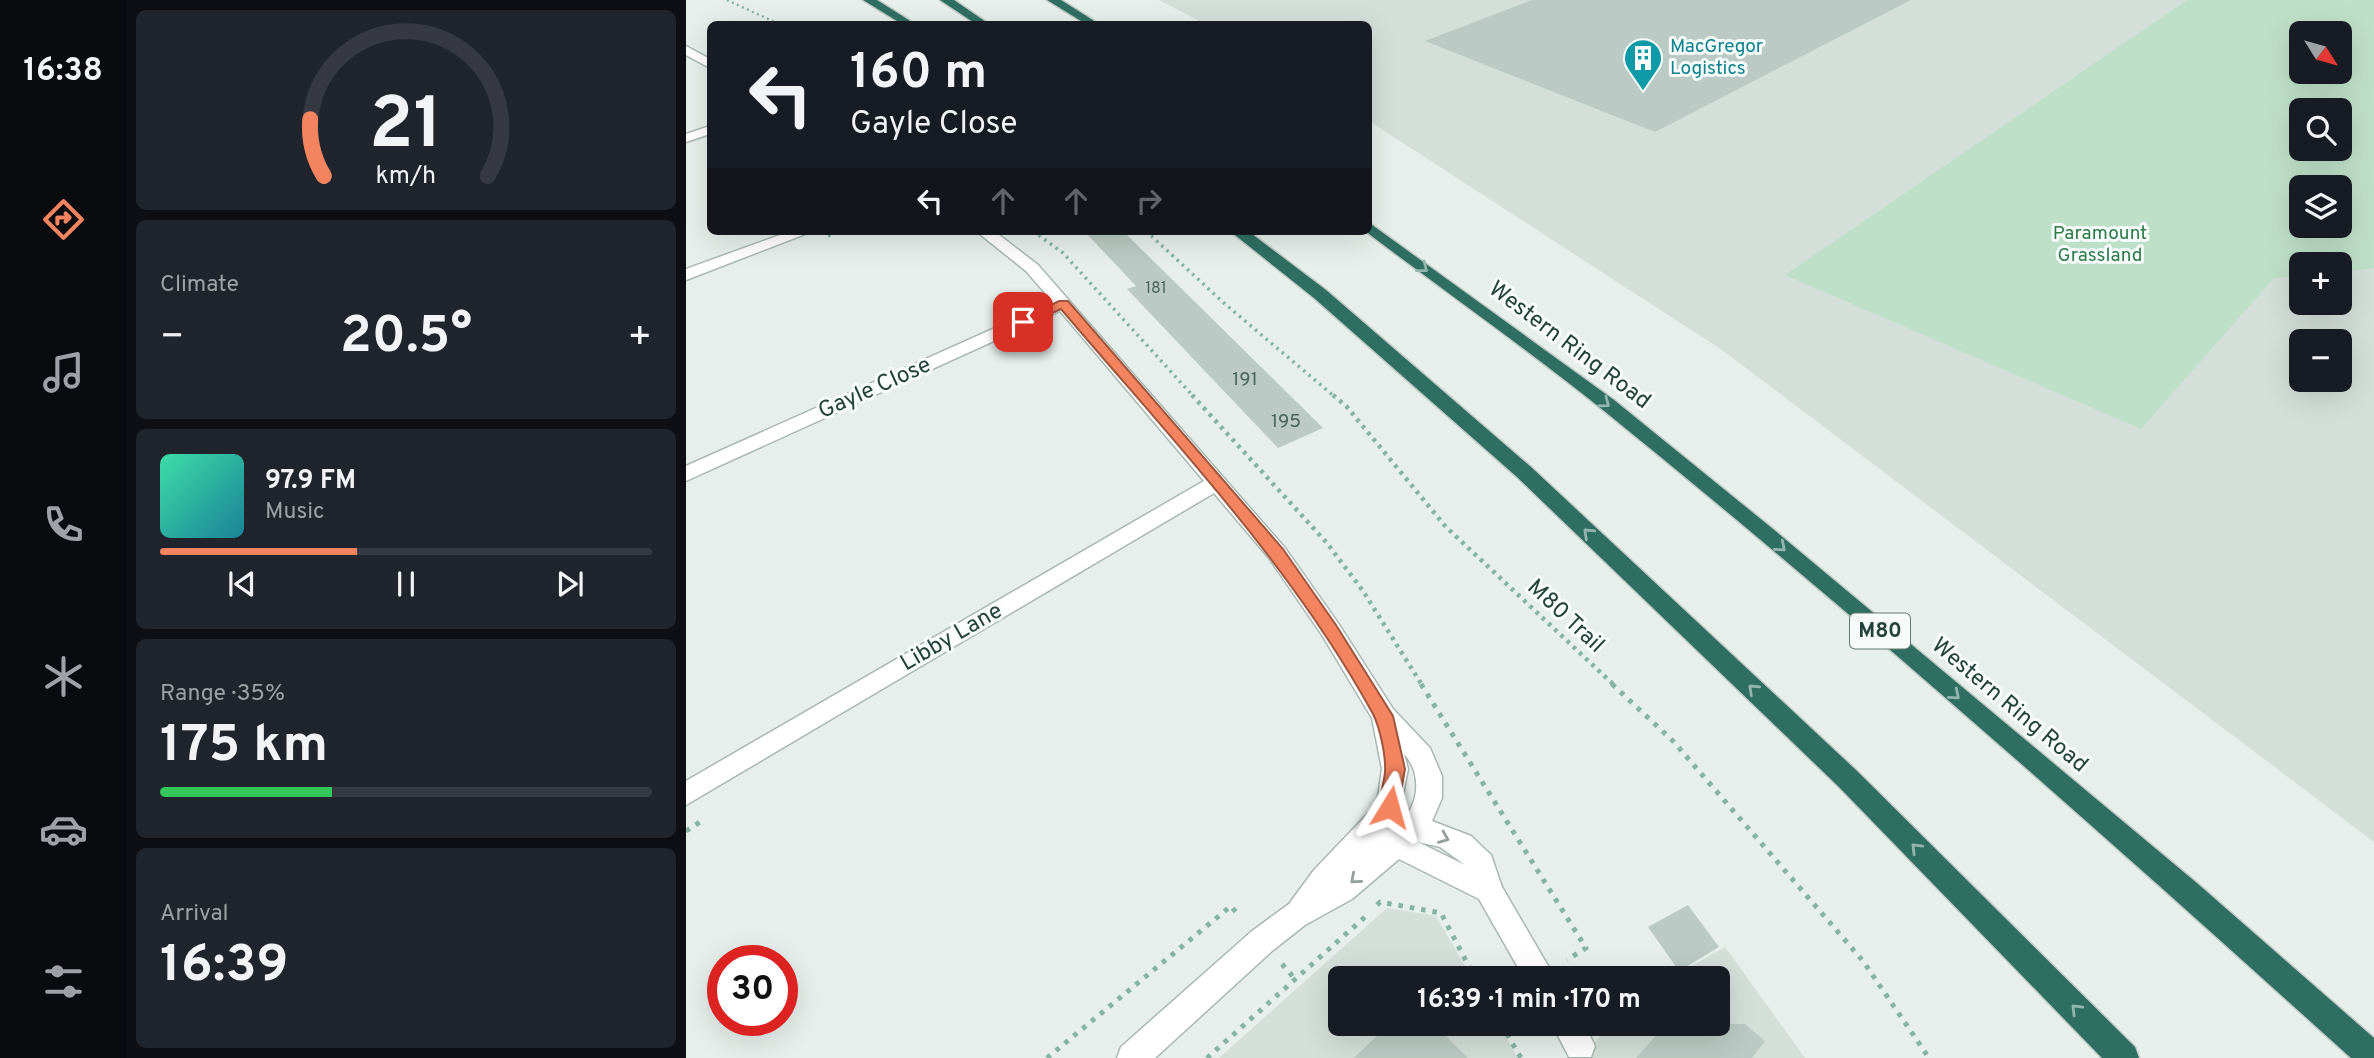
<!DOCTYPE html>
<html lang="en">
<head>
<meta charset="utf-8">
<style>
	body { margin:0; font-family:Overpass,sans-serif; background:#20242c; color:#f1f3f6; height:100vh; display:flex; flex-direction:column; font-size:26px; white-space:nowrap }
	* { box-sizing:border-box; margin:0 }
	p { font-size:23px; color:#9ea1a6 }
	.icon { flex:none; width:38px; height:38px; fill:none; stroke:currentColor; stroke-width:2; stroke-linecap:round; stroke-linejoin:round }
	.map { position:relative; flex:1; overflow:hidden }
	.details { display:flex; flex-direction:column; gap:10px; padding:10px; background:#0d0f14; width:560px }
	.details>* { flex:none }
	.top-card { position:absolute; left:21px; top:21px; width:665px; height:214px; border-radius:10px; box-shadow:0 7px 28px #0002; background:#171b24; color:#f1f3f6; overflow:hidden }
	.needle { width:46px; rotate:127deg }
	.controls { position:absolute; left:1603px; top:21px; display:grid; gap:14px }
	.controls a { display:grid; place-items:center; width:63px; height:63px; border-radius:10px; background:#171b24; box-shadow:0 7px 28px #0002; font-size:35px }
	.speed { position:absolute; left:21px; top:945px; display:flex; gap:14px; font-size:35px; font-weight:700; text-align:center }
	.speed>* { display:grid; place-content:center; width:91px; height:91px; border-radius:50%; background:#171b24; box-shadow:0 7px 28px #0002; line-height:1 }
	.speed .limit { border:10px solid #d22; background:#fff; color:#111 }
	.pin { position:absolute; display:grid; place-items:center; width:60px; height:60px; color:#fff; margin:-30px; border-radius:14px; box-shadow:0 4px 10px #0006 }
	.me { position:absolute; width:77px; margin:-38px; rotate:8deg; stroke-linejoin:round; filter:drop-shadow(0 0 5px #0008) }
	.turn { display:flex; align-items:center; gap:24px; height:147px; padding:0 28px; font-size:32px }
	.turn .icon { width:91px; height:91px; stroke-width:2.5 }
	.turn b { display:block; font-size:49px; line-height:60px }
	.lanes { display:flex; align-items:center; height:66px; padding:0 28px; background:#0003; justify-content:center; gap:35px; direction:ltr }
	.lanes .off { opacity:.35 }
	.big { font-size:52px; font-weight:700; line-height:1.1 }
	.details .tile { flex:1; display:flex; flex-direction:column; justify-content:center; gap:10px; min-width:0; padding:0 24px; border-radius:10px; background:#20242c }
	.details .dial { align-items:center; gap:0 }
	.dial svg { height:182px; overflow:visible; fill:none; stroke:#363941; stroke-width:7; stroke-linecap:round; text-anchor:middle }
	.dial text { fill:#f1f3f6; stroke:none }
	.song { display:flex; align-items:center; gap:21px }
	.cover { width:84px; height:84px; border-radius:10px; background:linear-gradient(135deg,hsl(160 70% 55%),hsl(190 70% 35%)) }
	.played { height:7px; border-radius:4px; background:linear-gradient(90deg,#f4845f 40%,#363941 40%) }
	.keys { display:flex; justify-content:space-around; direction:ltr }
	.heat { display:flex; justify-content:space-between; align-items:center; font-size:38px; direction:ltr }
	.charge { height:10px; border-radius:5px; background:linear-gradient(90deg,#34c759 35%,#363941 0) }
	.trip { position:absolute; left:642px; top:966px; width:402px; height:70px; border-radius:10px; background:#171b24; box-shadow:0 7px 28px #0002; font-weight:700; line-height:70px; text-align:center }
	main { display:flex; flex:1; min-height:0 }
	.tabs { display:flex; flex-direction:column; width:126px; justify-content:space-around; align-items:center; background:#090b0e; color:#9ea1a6 }
	.tabs .icon { width:49px; height:49px }
	.tabs .current { color:#f4845f }
	.tabs b { font-size:32px; color:#f1f3f6 }
	.map>svg:first-child { display:block }
</style>
</head>
<body>
<main>
<nav class="tabs">
<b>16:38</b>
<svg class="icon current" aria-label="directions" viewBox="0 0 24 24"><path d="M12 3l9 9-9 9-9-9zM9 14v-3h6M13 9l2 2-2 2"/></svg>
<svg class="icon" aria-label="music" viewBox="0 0 24 24"><path d="M9 18V5l10-2v13"/><circle cx="6" cy="18" r="3"/><circle cx="16" cy="16" r="3"/></svg>
<svg class="icon" aria-label="phone" viewBox="0 0 24 24"><path d="M5 4h4l2 5-3 2q2 4 5 5l2-3 5 2v4C11 20 4 13 5 4z"/></svg>
<svg class="icon" aria-label="climate" viewBox="0 0 24 24"><path d="M12 3v18M4 7l16 10M4 17L20 7"/></svg>
<svg class="icon" aria-label="car" viewBox="0 0 24 24"><path d="M5 17H2v-5l4-1 3-4h7l3 4 3 1v5h-3M9 17h6M6 11h13"/><circle cx="7" cy="17" r="2"/><circle cx="17" cy="17" r="2"/></svg>
<svg class="icon" aria-label="filters" viewBox="0 0 24 24"><path d="M4 7h16M4 17h16"/><circle cx="9" cy="7" r="2"/><circle cx="15" cy="17" r="2"/></svg>
</nav>
<section class="details">
<div class="tile dial"><svg viewBox="0 0 100 80">
<path d="M14 69A42 42 0 1 1 86 69"/>
<path d="M14 69A42 42 0 0 1 8 44" stroke="#f4845f"/>
<text x="50" y="56" font-size="32" font-weight="700">21</text>
<text x="50" y="72" font-size="11">km/h</text>
</svg></div>
<div class="tile"><p>Climate</p>
<div class="heat"><a>−</a><b class="big">20.5°</b><a>+</a></div>
</div>
<div class="tile">
<div class="song"><i class="cover"></i><div><b>97.9 FM</b><p>Music</p></div></div>
<div class="played"></div>
<div class="keys"><svg class="icon" aria-label="previous" viewBox="0 0 24 24"><path d="M18 5L8 12l10 7zM5 5v14"/></svg><svg class="icon" aria-label="pause" viewBox="0 0 24 24"><path d="M8 5v14M16 5v14"/></svg><svg class="icon" aria-label="next" viewBox="0 0 24 24"><path d="M6 5l10 7-10 7zM19 5v14"/></svg></div>
</div>
<div class="tile"><p>Range · 35%</p><b class="big">175 km</b><div class="charge"></div></div>
<div class="tile"><p>Arrival</p><b class="big">16:39</b></div>
</section>
<div class="map">
<svg width="1688" height="1058" viewBox="0 0 1688 1058">
	<rect width="100%" height="100%" fill="#e6efeb"/>
	<!-- built -->
	<path fill="#d4dfda" fill-rule="evenodd" d="M473 0H1688V842L1036 350 683 121 682 24H519ZM1615 33H1654V72H1615ZM1615 110H1654V149H1615ZM1615 187H1654V226H1615ZM1615 264H1654V303H1615ZM1615 341H1654V380H1615Z
		M701 908 750 916 786 978H654V1024H812L832 1058H533Z
		M1039 947 1119 1058H895L925 1024H1032V978H985Z"/>
	<!-- green -->
	<path fill="#bfe0c8" fill-rule="evenodd" d="M1501 0H1688V268L1654 272V264H1615V276L1588 278 1455 429 1099 275ZM1615 33H1654V72H1615ZM1615 110H1654V149H1615ZM1615 187H1654V226H1615Z"/>
	<!-- building -->
	<path fill="#bbcac4" d="M846 0H1225L969 132 739 41Z
		M398 231H437L637 428 592 448 441 289 450 286Z
		M1002 905 1033 947 993 971 962 927Z
		M703 1024H748L782 1058H668Z
		M980 1024H1059L1079 1041 1066 1058H950Z"/>
	<g fill="none" stroke-linecap="round" stroke-linejoin="round">
		<defs>
			<path id="minor" d="M0 46 24 59V68L0 55Z
				M24 126V134L0 142V134Z
				M105 231H127L0 280V269Z
				M290 231H308L352 265 599 548 652 623 707 709 744 748 756 776V798L746 821 785 836 805 855 816 887 869 978H838L793 899 713 859 666 899 619 925 586 951 469 1058H431L435 1047 566 931 603 904 628 870 691 804 696 769 686 718 636 635 583 558 528 493 0 805V781L518 481 374 311 0 481V466L367 302 340 271ZM718 754C734 771 734 798 720 816L713 815 722 769ZM732 842 754 847 779 865Z
				M866 1024H898L909 1046 905 1057H883Z"/>
			<path id="highway" d="M177 0H191L229 24H216Z
				M254 0H268L303 24H290Z
				M361 0H375L413 24H400Z
				M682 222 928 400 1087 529 1512 884 1688 1038V1058H1665C1420 837 1173 617 917 410 840 348 758 291 679 231H682Z
				M544 231H562L640 290 845 467 1171 771 1449 1047 1453 1058H1416L1153 787 831 477 628 298Z"/>
		</defs>
		<!-- minor casing -->
		<use href="#minor" stroke="#a8b8b2" stroke-width="3"/>
		<!-- highway casing -->
		<use href="#highway" stroke="#c2cac8" stroke-width="3"/>
		<!-- path-far3 -->
		<path stroke="#86b3a5" stroke-width="2.5" stroke-dasharray="2 3.5" stroke-linecap="butt" d="M41 0 93 24"/>
		<!-- path-far2 -->
		<path stroke="#86b3a5" stroke-width="3.5" stroke-dasharray="2.5 4.5" stroke-linecap="butt" d="M347 231 377 253 508 397
			M460 231 539 304 649 397
			M142 236 155 231"/>
		<!-- path-far1 -->
		<path stroke="#86b3a5" stroke-width="4.5" stroke-dasharray="3.5 5" stroke-linecap="butt" d="M506 395 641 543 677 591 736 685
			M647 395 661 407 760 527 928 685"/>
		<!-- path -->
		<path stroke="#86b3a5" stroke-width="5" stroke-dasharray="4.5 7" stroke-linecap="butt" d="M735 684 900 948 881 960
			M926 684 987 741 1177 961 1243 1058
			M0 831 14 822
			M691 905 694 902 755 913 789 978
			M596 964 609 979
			M815 1024 835 1058
			M361 1058 545 906 553 916
			M521 1058 680 916"/>
		<!-- minor -->
		<use href="#minor" fill="#fff" fill-rule="evenodd"/>
		<!-- highway -->
		<use href="#highway" fill="#2f6f62" fill-rule="evenodd"/>
	</g>
	<!-- one-way arrows -->
	<defs><path id="oneway-chevron" d="M-2-3.5L2.5 0L-2 3.5" fill="none" stroke-width="1.6" stroke-linecap="round" stroke-linejoin="round" transform="scale(1.75)"/></defs>
	<g stroke="#93b5ae">
		<use href="#oneway-chevron" transform="translate(737 268) rotate(38)"/>
		<use href="#oneway-chevron" transform="translate(919 403) rotate(37)"/>
		<use href="#oneway-chevron" transform="translate(902 533) rotate(-137)"/>
		<use href="#oneway-chevron" transform="translate(1095 547) rotate(40)"/>
		<use href="#oneway-chevron" transform="translate(1067 689) rotate(-137)"/>
		<use href="#oneway-chevron" transform="translate(1269 695) rotate(40)"/>
		<use href="#oneway-chevron" transform="translate(1230 848) rotate(-135)"/>
		<use href="#oneway-chevron" transform="translate(1390 1009) rotate(-135)"/>
	</g>
	<g stroke="#92a09c">
		<use href="#oneway-chevron" transform="translate(758 838) rotate(22)"/>
		<use href="#oneway-chevron" transform="translate(669 879) rotate(139)"/>
	</g>
	<!-- route -->
	<path fill="#f4845f" stroke="#9f563e" stroke-width="2" d="M373 301H382L597 549 650 625 707 716 719 769 711 813 704 816 697 813C691 801 698 785 699 772 700 756 694 728 687 714 605 564 485 439 375 309L342 324 331 322Z"/>
	<!-- icons -->
	<defs>
		<symbol id="building-pin" viewBox="-11 -11 22 30"><path d="M0 17L-7.5 6A9.5 9.5 0 1 1 7.5 6Z" fill="#0f9aa8" stroke="#f7fbf9"/><path d="M-4-6H4V6H1V3H-1V6H-4ZM-2.5-4.3h1.7v1.8h-1.7ZM.8-4.3h1.7v1.8H.8ZM-2.5-1h1.7V.8h-1.7ZM.8-1h1.7V.8H.8Z" fill="#fff"/></symbol>
	</defs>
	<g fill-rule="evenodd">
		<use href="#building-pin" x="935" y="36" width="44" height="60"/>
	</g>
	<g text-anchor="middle" dominant-baseline="central" stroke-width="6" stroke-linejoin="round" paint-order="stroke">
		<!-- far-number labels -->
		<g font-size="16" fill="#4a645c">
			<text x="470" y="289">181</text>
		</g>
		<!-- far-culture labels -->
		<g font-size="19" fill="#0d838f" stroke="#f7fbf9" text-anchor="start">
			<text x="984" y="47">MacGregor<tspan x="984" dy="22">Logistics</tspan></text>
		</g>
		<!-- far-park labels -->
		<g font-size="19" fill="#2d7a4b" stroke="#f7fbf9">
			<text x="1414" y="234">Paramount<tspan x="1414" dy="22">Grassland</tspan></text>
		</g>
		<!-- number labels -->
		<g font-size="19" fill="#4a645c">
			<text x="559" y="380">191</text>
			<text x="600" y="422">195</text>
		</g>
		<!-- shield labels -->
		<rect fill="#f7fbf9" stroke="#637a73" stroke-width="2" x="1164" y="613.5" width="60" height="35" rx="5"/>
		<g font-size="21" font-weight="bold" fill="#24423a">
			<text x="1194" y="631">M80</text>
		</g>
		<!-- street labels -->
		<g font-size="23" fill="#24423a" stroke="#f7fbf9">
			<text transform="translate(883 346) rotate(37)">Western Ring Road</text>
			<text transform="translate(189 389) rotate(-24)">Gayle Close</text>
			<text transform="translate(879 617) rotate(43)">M80 Trail</text>
			<text transform="translate(266 638) rotate(-30)">Libby Lane</text>
			<text transform="translate(1323 706) rotate(40)">Western Ring Road</text>
		</g>
	</g>
</svg>
<div class="controls">
<a><svg class="needle" viewBox="-14 -14 28 28"><path d="M0-13l5 13h-10z" fill="#e53935"/><path d="M0 13l5-13h-10z" fill="#9ea1a6"/></svg></a>
<a><svg class="icon" aria-label="search" viewBox="0 0 24 24"><circle cx="10" cy="10" r="6"/><path d="M15 15l6 6"/></svg></a>
<a><svg class="icon" aria-label="layers" viewBox="0 0 24 24"><path d="M12 4l9 5-9 5-9-5zM3 14l9 5 9-5"/></svg></a>
<a>+</a>
<a>−</a>
</div>
<div class="speed"><div class="limit">30</div></div>
<div class="pin" style="left:337px;top:322px;background:#d93025"><svg class="icon" aria-label="arrive" viewBox="0 0 24 24"><path d="M6 21V4h12l-3 4 3 4H6"/></svg></div>
<svg class="me" style="left:704px;top:807px" viewBox="-20 -20 40 40"><path d="M0-17L14 15 0 8-14 15z" fill="#f4845f" stroke="#fff" stroke-width="4"/></svg>
<div class="trip">16:39 · 1 min · 170 m</div>
<div class="top-card">
<div class="turn"><svg class="icon" aria-label="left" viewBox="0 0 24 24"><path d="M17 20v-9H6M10 6l-5 5 5 5"/></svg><div><b>160 m</b>Gayle Close</div></div>
<div class="lanes"><svg class="icon" aria-label="left" viewBox="0 0 24 24"><path d="M17 20v-9H6M10 6l-5 5 5 5"/></svg><svg class="icon off" aria-label="ahead" viewBox="0 0 24 24"><path d="M12 20V5M6 11l6-6 6 6"/></svg><svg class="icon off" aria-label="ahead" viewBox="0 0 24 24"><path d="M12 20V5M6 11l6-6 6 6"/></svg><svg class="icon off" aria-label="right" viewBox="0 0 24 24"><path d="M7 20v-9h11M14 6l5 5-5 5"/></svg></div>
</div>
</div>
</main>
</body>
</html>
